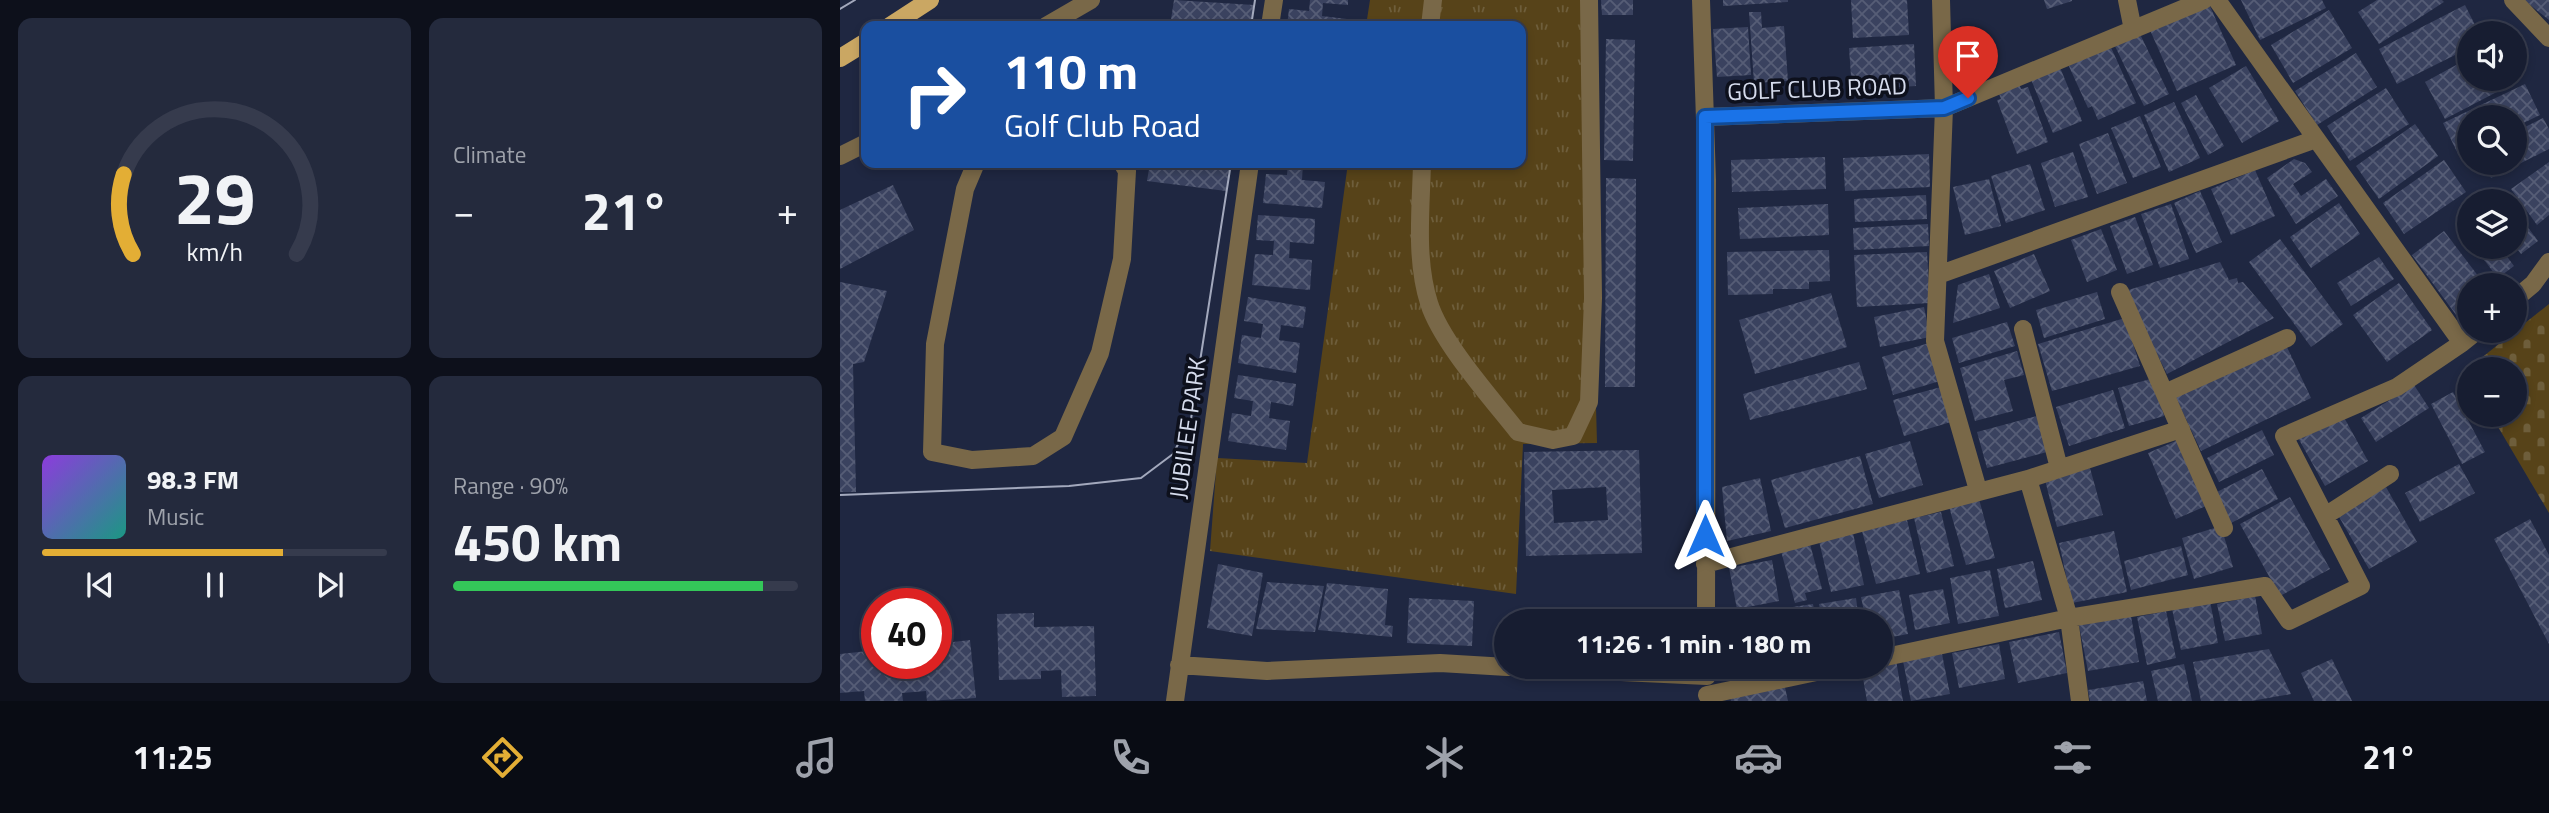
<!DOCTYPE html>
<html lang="en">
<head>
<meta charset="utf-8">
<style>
	body { margin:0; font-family:"Titillium Web",sans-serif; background:#242a3d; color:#f1f3f6; height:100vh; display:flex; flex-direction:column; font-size:26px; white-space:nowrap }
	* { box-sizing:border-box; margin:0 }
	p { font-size:23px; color:#9ea2ab }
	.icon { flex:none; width:38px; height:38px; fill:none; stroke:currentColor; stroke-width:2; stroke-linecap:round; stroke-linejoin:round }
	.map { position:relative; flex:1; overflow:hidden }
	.panel { display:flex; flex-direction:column; gap:18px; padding:18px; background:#0d101b; width:840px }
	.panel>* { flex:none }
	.banner { position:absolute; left:21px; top:21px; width:665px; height:147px; border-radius:14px; box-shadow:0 4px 10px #0003,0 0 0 2px #363b4d; background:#1a4fa0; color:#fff; overflow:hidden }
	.buttons { position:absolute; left:1617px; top:21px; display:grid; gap:14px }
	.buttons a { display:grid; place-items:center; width:70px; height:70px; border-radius:50%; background:#171d31; box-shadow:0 4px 10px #0003,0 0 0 2px #363b4d; font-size:35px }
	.speed { position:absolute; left:21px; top:588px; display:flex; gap:14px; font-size:35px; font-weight:700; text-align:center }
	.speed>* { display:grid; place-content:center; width:91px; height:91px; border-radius:50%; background:#171d31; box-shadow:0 4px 10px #0003,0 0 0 2px #363b4d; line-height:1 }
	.speed .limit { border:10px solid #d22; background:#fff; color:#111 }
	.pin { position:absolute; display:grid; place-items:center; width:60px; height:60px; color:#fff; margin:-72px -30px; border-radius:50% 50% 50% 0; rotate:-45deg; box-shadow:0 0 7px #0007 }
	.pin .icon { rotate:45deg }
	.me { position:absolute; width:77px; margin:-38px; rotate:0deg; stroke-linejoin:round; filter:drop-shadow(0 0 5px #0008) }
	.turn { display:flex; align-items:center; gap:24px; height:147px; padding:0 28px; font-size:32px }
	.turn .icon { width:91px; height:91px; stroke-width:2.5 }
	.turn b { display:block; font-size:49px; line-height:60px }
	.big { font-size:52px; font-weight:700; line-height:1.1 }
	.panel .card { flex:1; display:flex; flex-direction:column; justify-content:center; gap:10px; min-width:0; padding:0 24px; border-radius:14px; background:#242a3d }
	.panel .dial { align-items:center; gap:0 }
	.dial svg { height:182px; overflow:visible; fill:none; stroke:#363b4d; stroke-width:7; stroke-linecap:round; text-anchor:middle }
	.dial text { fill:#f1f3f6; stroke:none }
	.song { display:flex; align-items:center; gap:21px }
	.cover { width:84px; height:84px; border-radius:10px; background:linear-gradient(135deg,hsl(270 70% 55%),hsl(170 70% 35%)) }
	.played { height:7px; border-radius:4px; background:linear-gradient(90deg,#e3ae35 70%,#363b4d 70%) }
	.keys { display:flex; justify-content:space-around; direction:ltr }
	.heat { display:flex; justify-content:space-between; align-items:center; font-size:38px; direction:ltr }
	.charge { height:10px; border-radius:5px; background:linear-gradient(90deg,#34c759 90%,#363b4d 0) }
	.panel .tiles { flex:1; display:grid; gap:18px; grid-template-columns:repeat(2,1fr) }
	.trip { position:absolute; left:654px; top:609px; width:399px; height:70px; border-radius:35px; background:#171d31; box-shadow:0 4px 10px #0003,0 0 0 2px #363b4d; font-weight:700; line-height:70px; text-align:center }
	.tab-bar { display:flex; height:112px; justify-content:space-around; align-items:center; background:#090c14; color:#9ea2ab }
	.tab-bar .icon { width:49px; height:49px }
	.tab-bar .current { color:#e3ae35 }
	.tab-bar b { font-size:32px; color:#f1f3f6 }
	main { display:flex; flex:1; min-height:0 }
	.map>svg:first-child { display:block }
</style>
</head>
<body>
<main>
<section class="panel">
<div class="tiles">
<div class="card dial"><svg viewBox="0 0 100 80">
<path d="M14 69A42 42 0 1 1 86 69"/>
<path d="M14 69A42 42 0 0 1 10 34" stroke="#e3ae35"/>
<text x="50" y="56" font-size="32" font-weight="700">29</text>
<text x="50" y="72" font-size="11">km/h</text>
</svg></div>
<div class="card"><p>Climate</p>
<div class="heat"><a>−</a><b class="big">21°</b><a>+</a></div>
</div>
<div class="card">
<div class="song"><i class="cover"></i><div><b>98.3 FM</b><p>Music</p></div></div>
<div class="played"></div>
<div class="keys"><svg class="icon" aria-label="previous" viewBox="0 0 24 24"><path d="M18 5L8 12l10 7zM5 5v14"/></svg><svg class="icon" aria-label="pause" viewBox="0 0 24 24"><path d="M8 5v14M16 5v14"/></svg><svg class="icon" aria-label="next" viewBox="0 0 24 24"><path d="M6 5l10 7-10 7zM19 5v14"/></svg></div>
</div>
<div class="card"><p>Range · 90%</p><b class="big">450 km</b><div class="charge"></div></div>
</div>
</section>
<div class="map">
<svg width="1709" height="701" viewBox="0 0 1709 701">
	<defs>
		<pattern id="grass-tufts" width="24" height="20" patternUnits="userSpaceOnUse" patternTransform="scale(1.75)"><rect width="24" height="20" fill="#574319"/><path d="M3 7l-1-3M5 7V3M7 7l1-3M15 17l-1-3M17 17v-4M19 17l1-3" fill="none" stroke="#6e5e3b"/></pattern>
		<pattern id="cemetery-stones" width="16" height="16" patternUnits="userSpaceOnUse" patternTransform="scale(1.75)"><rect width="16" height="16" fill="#574319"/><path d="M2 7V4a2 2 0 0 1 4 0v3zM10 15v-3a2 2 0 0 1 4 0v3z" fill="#6e5e3b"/></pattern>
		<pattern id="building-cross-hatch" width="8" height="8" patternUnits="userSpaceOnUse" patternTransform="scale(1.75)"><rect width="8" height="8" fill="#3a425f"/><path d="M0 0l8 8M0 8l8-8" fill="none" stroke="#565d76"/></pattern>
	</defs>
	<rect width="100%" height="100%" fill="#1f2741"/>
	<!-- grass -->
	<path fill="url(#grass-tufts)" d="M530 0H745L757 443 683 444 676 594 370 551 377 458 467 463 508 163H681V26H526Z"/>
	<!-- cemetery -->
	<path fill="url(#cemetery-stones)" d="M1709 304V513L1651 415H1675V369H1629V378L1625 371Z"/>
	<!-- building -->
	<path fill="url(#building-cross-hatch)" fill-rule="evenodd" d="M334 0 414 5 411 26H330Z
		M470 0H508V5L483 3 482 16 507 19 506 26H447L449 9 469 11Z
		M761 0H793V15H762Z
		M883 0H948V2L883 6Z
		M1011 0H1067L1069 35 1013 38Z
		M1204 0H1232V1L1207 9Z
		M1401 0H1482L1486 8 1420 40Z
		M1537 0H1602L1604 2 1539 44 1518 12Z
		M1684 0H1709V20Z
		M1369 4 1396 65 1337 91 1310 30Z
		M1625 5 1639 33H1629V48L1557 84 1539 49Z
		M1489 10 1512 48 1453 83 1431 45Z
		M909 12H921L922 28 944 26 948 81 914 83Z
		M908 27 911 75 877 77 873 29Z
		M1298 30 1329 94 1304 106 1273 42Z
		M766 39 795 40 793 161 764 160Z
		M1269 43 1296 103 1258 120 1252 106 1248 108 1227 62Z
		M1074 44 1076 86 1012 90 1009 48Z
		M1516 53 1537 87 1477 125 1455 91Z
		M1629 58V79H1674L1676 82 1605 119 1585 82Z
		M1219 65 1242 121 1213 133 1190 77Z
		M1406 66 1439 121 1402 143 1369 88Z
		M1179 83 1181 89 1188 87 1208 142 1177 154 1157 100 1161 99 1158 91Z
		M1685 84 1700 115 1675 127V117H1629V149L1618 154 1603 123Z
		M1546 88 1569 124 1510 161 1487 126Z
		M1356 95 1384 146 1368 155 1341 103Z
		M1334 102 1360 158 1329 172 1304 115Z
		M1300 116 1321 167 1293 178 1271 128Z
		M1703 118 1709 129V149L1651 178 1644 163H1675V132Z
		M1575 124 1598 156 1539 199 1516 166Z
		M1268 133 1287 183 1257 194 1239 144Z
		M1233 152 1248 197 1215 207 1201 163Z
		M1089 154 1090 187 1005 191 1003 158Z
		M985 157 986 189 892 192 891 160Z
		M1454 159 1465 163 1472 172 1453 184 1461 196 1486 179 1498 196 1456 224 1427 178Z
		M1604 160 1626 192 1564 234 1543 203Z
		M1709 162V215L1697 225 1671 189Z
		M310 163H390L386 191 307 181Z
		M448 163H463L462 180 485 182 482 208 423 203 426 174 447 175Z
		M1190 164 1205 210 1166 223 1151 176Z
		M1415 170 1435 216 1391 235 1371 189Z
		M766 178 796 179 795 387H765Z
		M1149 179 1161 226 1125 235 1113 187Z
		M53 185 74 230 0 269V210Z
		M1360 191 1382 242 1356 253 1334 203Z
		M1086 195 1087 219 1015 222 1014 199Z
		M1499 203 1520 234 1471 268 1450 237Z
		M988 204 989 235 900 239 898 208Z
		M1331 204 1349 259 1320 268 1301 214Z
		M1675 210 1698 241 1681 254 1675 246Z
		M418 215 475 219 474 244 450 242 449 258 472 260 470 290 412 285 415 254 433 255 434 241 416 240Z
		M1295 217 1313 265 1287 274 1270 226Z
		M1629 217V240L1618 225Z
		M1088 224 1089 246 1014 250 1013 228Z
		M1261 229 1277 270 1247 282 1231 240Z
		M1604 231 1645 285H1629V311L1619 319 1572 255Z
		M1440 239 1503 324 1471 347 1409 262Z
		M1634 247H1660L1674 266 1658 278Z
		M989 250 990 281 969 282V289H933V294L888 295 887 252Z
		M1087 252 1090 303 1017 307 1014 255Z
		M1194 254 1210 291 1170 308 1154 271Z
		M1539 257 1554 279 1511 306 1497 283Z
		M1380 262 1389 280 1397 278 1398 283 1403 282 1434 318 1327 374 1285 291Z
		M1149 274 1160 308 1113 323 1118 285Z
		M0 282 47 291 24 362 13 364 16 492H0Z
		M1559 283 1592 330 1547 362 1513 315Z
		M1257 292 1265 319 1204 338 1196 310Z
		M991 293 1007 347 915 374 899 320Z
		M408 297 466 307 463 328 441 325 439 340 460 343 456 373 398 363 402 335 421 338 423 324 404 321Z
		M1084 307 1090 337 1040 347 1034 317Z
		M1285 318 1300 366 1212 391 1198 344Z
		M1167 322 1175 346 1119 363 1112 338Z
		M1089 343 1100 381 1053 395 1042 357Z
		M1445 343 1471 398 1361 451 1335 396Z
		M1177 351 1184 375 1164 380 1173 411 1135 421 1120 368Z
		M1019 362 1027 389 910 420 903 394Z
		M398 375 456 384 453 406 431 402 429 418 450 421 446 450 388 441 392 413 411 416 413 401 394 398Z
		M1314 378 1324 416 1289 426 1278 388Z
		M1574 385 1589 408 1536 442 1521 418Z
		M1101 387 1111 422 1064 436 1053 400Z
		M1273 390 1285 428 1229 446 1216 407Z
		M1613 392 1645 452 1622 464 1591 404Z
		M1501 412 1528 461 1485 486 1457 436Z
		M1197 416 1207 452 1147 468 1137 432Z
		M1422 430 1434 455 1379 482 1367 458Z
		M1338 440 1366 506 1336 519 1308 453Z
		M1070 441 1083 485 1039 498 1025 454Z
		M799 450 802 553 686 556 684 452ZM766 487 768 520 714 523 712 490Z
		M1020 456 1033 504 945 528 931 480Z
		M1619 464 1635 493 1580 522 1565 493Z
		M1250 468 1263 515 1217 527 1205 480Z
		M1422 469 1438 499 1391 523 1375 493Z
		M920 478 931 531 887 541 882 487Z
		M1546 487 1577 542 1529 569 1498 515Z
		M1450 497 1490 569 1440 596 1400 524Z
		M1139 499 1155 558 1126 565 1109 507Z
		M1101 512 1114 566 1087 573 1074 518Z
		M1690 519 1709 555V644L1654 539Z
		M1067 520 1080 574 1036 584 1022 531Z
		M1381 526 1393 567 1354 579 1342 538Z
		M1274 531 1287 592 1232 603 1219 543Z
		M1013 533 1024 585 991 592 979 541Z
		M970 544 982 589 965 593 967 600 955 603 941 551Z
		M1341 546 1348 575 1291 590 1284 561Z
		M932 560 939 601 897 609 889 568Z
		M1193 561 1202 600 1165 608 1157 569Z
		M378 564 423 573 412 636 367 628Z
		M1150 570 1159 616 1118 624 1110 578Z
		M427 582 484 586 475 632 416 629Z
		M487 583 548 589 545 625 553 626 552 637 478 630Z
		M1103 589 1110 623 1075 630 1069 595Z
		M1059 590 1068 634 1041 639V621H1026L1021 597Z
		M1415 596 1422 634 1385 641 1377 604Z
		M569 598 634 601 632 646 567 643Z
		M1016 598 1019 621H982L979 604Z
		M1370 601 1378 643 1341 650 1332 609Z
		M973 604 976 621H941L939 609Z
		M1326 611 1336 658 1307 665 1297 617Z
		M194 613V627L254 626 256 696 222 697 221 670 201 671V679L159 680 157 614Z
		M1291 616 1299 662 1248 671 1239 625Z
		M1219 632 1227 673 1178 683 1169 642Z
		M130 640 136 698 87 701 86 691 62 693 63 701H25L24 691 0 693V654L37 650V663H96V644Z
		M1159 644 1165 679 1119 688 1112 653Z
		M1429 649 1451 694 1411 701H1361L1353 662Z
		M1102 654 1110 694 1071 701 1063 661Z
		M1492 659 1512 701H1474L1461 673Z
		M1056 660 1063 701H1027L1021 667H1041V663Z
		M1344 664 1352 701H1318L1311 671Z
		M1303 681 1307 701H1250L1248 690Z
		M944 683 948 701H891L889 693Z"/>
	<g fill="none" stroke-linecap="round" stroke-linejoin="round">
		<!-- minor -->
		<path stroke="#796848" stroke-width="18" d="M861 0 867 180 866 621
			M1101 0 1104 108 1095 341 1138 490
			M1287 0 1293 30
			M1377 0 1622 343 1637 331
			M1673 0 1709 38
			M206 26 251 0
			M430 26 434 0
			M590 26 593 0
			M865 117 1104 108 1364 0
			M0 156 26 143
			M136 163 125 189 95 344 92 452 132 460 193 456 223 437 260 353 282 259 287 171 282 163
			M582 163C581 208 575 259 589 303 601 342 652 399 678 432L713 440 733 436 749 402 753 298 749 0
			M1098 275 1476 139
			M1280 292 1384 528
			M1675 299 1693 284 1709 262
			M1183 329 1219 468
			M1325 393 1447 338
			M1188 479 1229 618 1240 701
			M1485 516 1550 474
			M865 564 1188 479 1341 429
			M1041 658 1229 618 1425 586 1449 621 1521 586 1444 436 1557 387 1622 343
			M339 665 427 671 600 663 667 667
			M672 667 867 676
			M867 695 1000 667
			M335 701 410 163"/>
		<!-- major -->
		<path stroke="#caa763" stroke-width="18" d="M50 26 90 0
			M0 58 26 42"/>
		<!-- tram -->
		<path stroke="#a3a9bd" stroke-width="2" d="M0 9 15 0
			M411 26 415 0
			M0 495 229 486 301 478 333 454 351 419 391 163"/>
	</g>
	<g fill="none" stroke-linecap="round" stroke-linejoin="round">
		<defs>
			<path id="route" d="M865 536V117L1104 108 1128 98"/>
		</defs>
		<!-- route casing -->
		<use href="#route" stroke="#114b97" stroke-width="18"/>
		<!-- route -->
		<use href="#route" stroke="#1a73e8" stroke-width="12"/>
	</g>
	<g text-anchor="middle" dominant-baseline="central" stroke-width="7" stroke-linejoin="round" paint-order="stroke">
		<!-- street labels -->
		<g font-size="24" fill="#d5dbec" stroke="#0d101c">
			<text transform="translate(977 88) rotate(-2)">GOLF CLUB ROAD</text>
			<text transform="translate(347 428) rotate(-82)">JUBILEE PARK</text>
		</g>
	</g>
</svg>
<div class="buttons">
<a><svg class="icon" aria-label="sound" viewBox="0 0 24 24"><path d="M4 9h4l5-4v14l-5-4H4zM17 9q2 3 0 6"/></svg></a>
<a><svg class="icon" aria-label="search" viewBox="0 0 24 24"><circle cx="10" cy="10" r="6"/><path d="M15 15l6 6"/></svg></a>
<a><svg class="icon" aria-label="layers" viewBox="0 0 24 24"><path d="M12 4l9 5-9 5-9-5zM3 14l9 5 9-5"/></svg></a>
<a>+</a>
<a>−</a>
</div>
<div class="speed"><div class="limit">40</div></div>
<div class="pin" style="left:1128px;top:98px;background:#d93025"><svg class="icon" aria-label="arrive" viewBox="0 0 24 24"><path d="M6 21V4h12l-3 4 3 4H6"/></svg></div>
<svg class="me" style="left:865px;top:536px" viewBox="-20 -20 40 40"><path d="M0-17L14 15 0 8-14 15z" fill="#1a73e8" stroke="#fff" stroke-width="4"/></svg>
<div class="trip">11:26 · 1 min · 180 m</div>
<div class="banner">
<div class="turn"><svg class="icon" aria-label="right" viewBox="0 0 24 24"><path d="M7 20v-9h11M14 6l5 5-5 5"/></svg><div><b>110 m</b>Golf Club Road</div></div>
</div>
</div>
</main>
<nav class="tab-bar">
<b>11:25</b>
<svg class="icon current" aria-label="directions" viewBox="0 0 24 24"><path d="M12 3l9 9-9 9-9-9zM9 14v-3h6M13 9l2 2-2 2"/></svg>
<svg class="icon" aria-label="music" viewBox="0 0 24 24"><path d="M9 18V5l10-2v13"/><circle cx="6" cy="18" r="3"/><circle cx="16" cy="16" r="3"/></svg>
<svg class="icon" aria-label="phone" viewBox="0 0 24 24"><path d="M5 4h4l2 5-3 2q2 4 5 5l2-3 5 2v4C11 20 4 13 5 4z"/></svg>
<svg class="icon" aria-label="climate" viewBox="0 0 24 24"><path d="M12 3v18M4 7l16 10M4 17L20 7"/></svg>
<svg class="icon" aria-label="car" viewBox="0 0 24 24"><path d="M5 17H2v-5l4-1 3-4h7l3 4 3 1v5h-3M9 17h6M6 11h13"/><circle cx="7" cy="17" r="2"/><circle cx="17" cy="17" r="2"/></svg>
<svg class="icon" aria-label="filters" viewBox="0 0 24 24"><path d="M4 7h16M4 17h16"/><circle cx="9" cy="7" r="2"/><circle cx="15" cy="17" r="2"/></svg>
<b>21°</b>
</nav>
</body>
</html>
